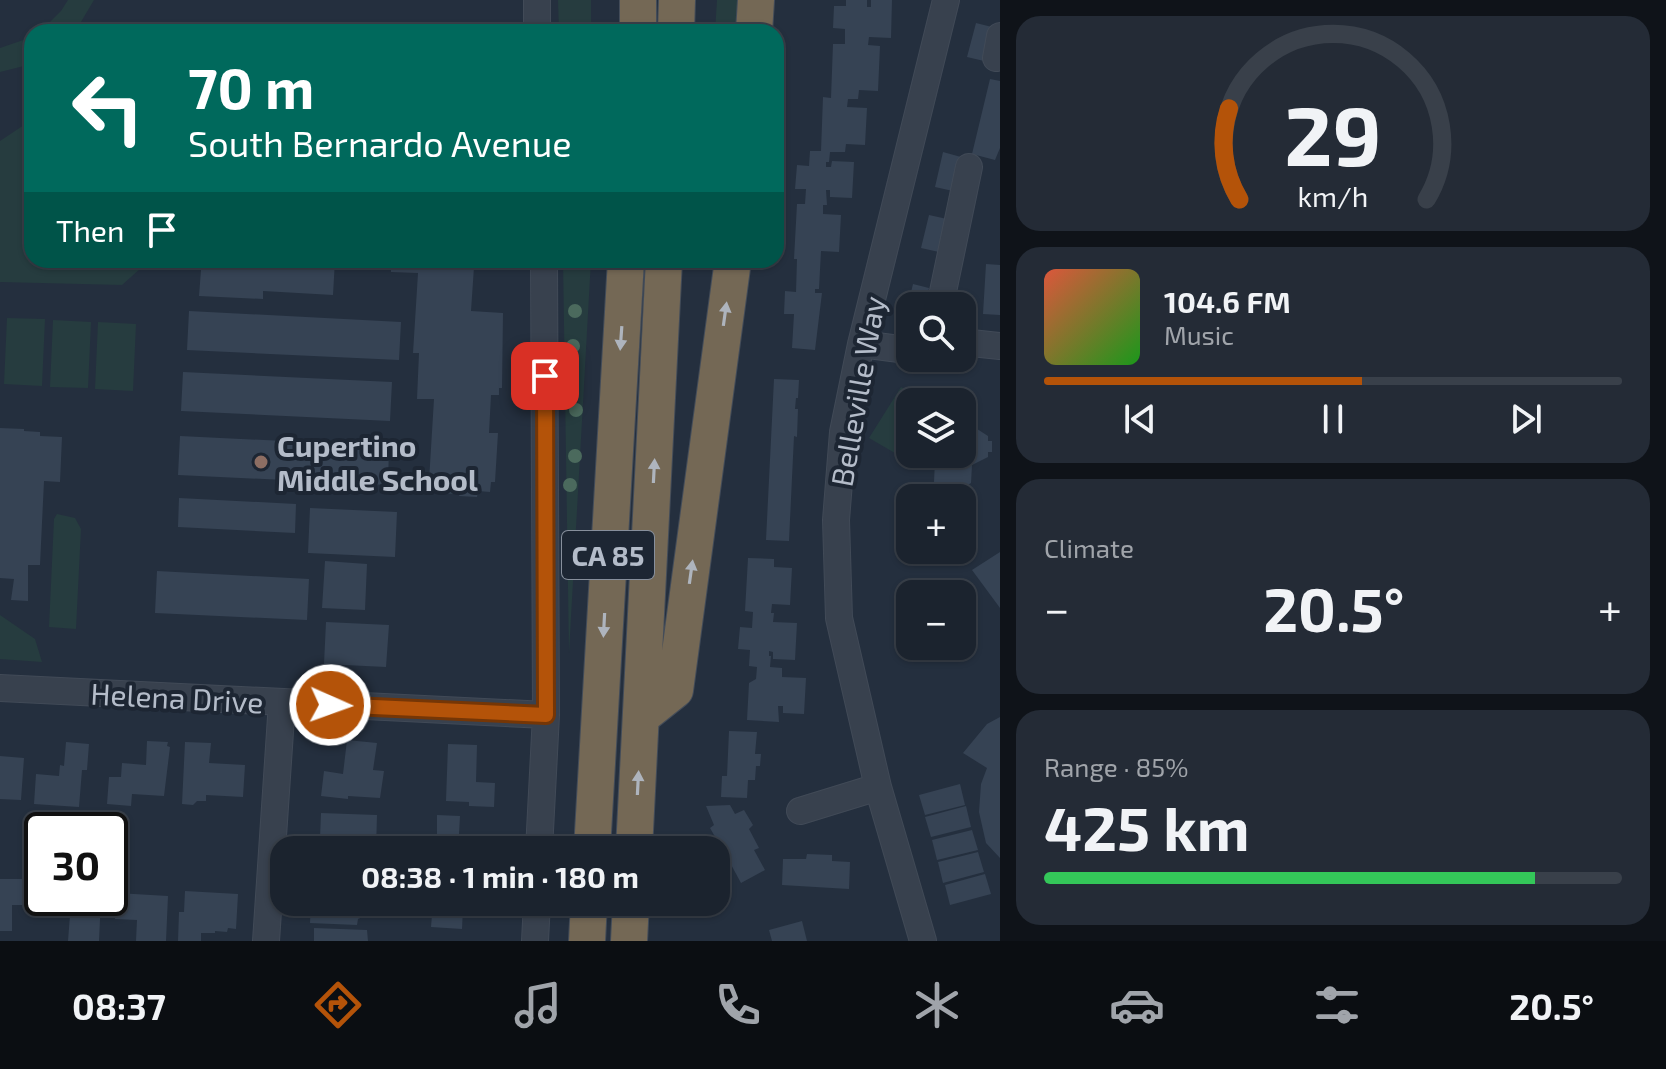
<!DOCTYPE html>
<html lang="en">
<head>
<meta charset="utf-8">
<style>
	body { margin:0; font-family:"Exo 2",sans-serif; background:#242b36; color:#f1f3f6; height:100vh; display:flex; flex-direction:column; font-size:30px; white-space:nowrap }
	* { box-sizing:border-box; margin:0 }
	p { font-size:26px; color:#a0a4aa }
	.icon { flex:none; width:44px; height:44px; fill:none; stroke:currentColor; stroke-width:2; stroke-linecap:round; stroke-linejoin:round }
	.map { position:relative; flex:1; overflow:hidden }
	.drawer { display:flex; flex-direction:column; gap:16px; padding:16px; background:#0f1319; width:666px }
	.drawer>* { flex:none }
	.hud { position:absolute; left:24px; top:24px; width:760px; height:244px; border-radius:24px; box-shadow:0 2px 6px #0004,0 0 0 2px #39404a; background:#00695c; color:#fff; overflow:hidden }
	.controls { position:absolute; left:896px; top:292px; display:grid; gap:16px }
	.controls a { display:grid; place-items:center; width:80px; height:80px; border-radius:16px; background:#1b232e; box-shadow:0 2px 6px #0004,0 0 0 2px #39404a; font-size:40px }
	.speed { position:absolute; left:24px; top:812px; display:flex; gap:16px; font-size:40px; font-weight:700; text-align:center }
	.speed>* { display:grid; place-content:center; width:104px; height:104px; border-radius:50%; background:#1b232e; box-shadow:0 2px 6px #0004,0 0 0 2px #39404a; line-height:1 }
	.speed .limit { border:4px solid #111; border-radius:12px; background:#fff; color:#111 }
	.pin { position:absolute; display:grid; place-items:center; width:68px; height:68px; color:#fff; margin:-34px; border-radius:16px; box-shadow:0 4px 12px #0006 }
	.me { position:absolute; width:88px; margin:-44px; rotate:92deg; stroke-linejoin:round; filter:drop-shadow(0 0 6px #0008) }
	.turn { display:flex; align-items:center; gap:28px; height:168px; padding:0 32px; font-size:36px }
	.turn .icon { width:104px; height:104px; stroke-width:2.5 }
	.turn b { display:block; font-size:56px; line-height:68px }
	.then { display:flex; align-items:center; height:76px; padding:0 32px; background:#0003; gap:16px; font-size:30px }
	.big { font-size:60px; font-weight:700; line-height:1.1 }
	.drawer .card { flex:1; display:flex; flex-direction:column; justify-content:center; gap:12px; min-width:0; padding:0 28px; border-radius:24px; background:#242b36 }
	.drawer .dial { align-items:center; gap:0 }
	.dial svg { height:208px; overflow:visible; fill:none; stroke:#39404a; stroke-width:7; stroke-linecap:round; text-anchor:middle }
	.dial text { fill:#f1f3f6; stroke:none }
	.song { display:flex; align-items:center; gap:24px }
	.cover { width:96px; height:96px; border-radius:12px; background:linear-gradient(135deg,hsl(10 70% 55%),hsl(120 70% 35%)) }
	.played { height:8px; border-radius:4px; background:linear-gradient(90deg,#b45309 55%,#39404a 55%) }
	.keys { display:flex; justify-content:space-around; direction:ltr }
	.heat { display:flex; justify-content:space-between; align-items:center; font-size:44px; direction:ltr }
	.charge { height:12px; border-radius:6px; background:linear-gradient(90deg,#34c759 85%,#39404a 0) }
	.trip { position:absolute; left:270px; top:836px; width:460px; height:80px; border-radius:24px; background:#1b232e; box-shadow:0 2px 6px #0004,0 0 0 2px #39404a; font-weight:700; line-height:80px; text-align:center }
	.tab-bar { display:flex; height:128px; justify-content:space-around; align-items:center; background:#0b0e12; color:#a0a4aa }
	.tab-bar .icon { width:56px; height:56px }
	.tab-bar .on { color:#b45309 }
	.tab-bar b { font-size:36px; color:#f1f3f6 }
	main { display:flex; flex:1; min-height:0 }
	.map>svg:first-child { display:block }
</style>
</head>
<body>
<main>
<div class="map">
<svg width="1000" height="941" viewBox="0 0 1000 941">
	<rect width="100%" height="100%" fill="#242f3e"/>
	<!-- green -->
	<path fill="#263c3f" d="M68 0H94L75 32H40L61 11Z
		M558 0H591V32H559Z
		M717 0H747L745 32H715Z
		M32 37V64L0 72V48Z
		M32 123V260H141V268L122 285 0 282V141L24 125Z
		M563 260H591L569 653Z
		M7 318 45 319 42 386 4 384Z
		M53 320 91 322 88 388 50 387Z
		M98 322 136 324 133 391 95 389Z
		M901 387 926 402H910V439L900 456 869 438Z
		M57 514 75 518 81 529 76 629 49 627 54 519Z
		M0 615 35 639 42 662 0 659Z"/>
	<!-- building -->
	<path fill="#364354" d="M846 0H867V7H871V0H892L891 38 869 37 868 45 880 46 878 91 859 90 858 99H848L847 107 867 108 865 145 846 144 845 152H830L829 162H826V167H831L832 161 854 162 852 198 830 197V190H826L827 205H823V214L841 215 839 252 821 251 819 289H815V293H822L815 350 792 348 794 314H784L785 291 796 292 797 259H794L797 204H805L806 189H795L797 165 809 166 810 151H821L823 97 831 98 833 44H845V29L833 28 834 6H846Z
		M976 23 992 27 984 61 967 57Z
		M205 25 303 30V32H204Z
		M990 79 1000 81V148L995 160 972 154Z
		M943 152 961 157 953 191 935 187Z
		M929 215 947 219 939 252 921 248Z
		M193 260H335L333 295 263 291V299L199 296 201 270 192 269Z
		M391 260H460V267H474L471 311 503 313 502 388H499V395H491L489 433H498L495 482H491L490 492 478 491 477 497 459 496 460 494 438 493 439 488H432V481H429L434 399H417L419 353H413L418 273 391 272Z
		M986 264 1000 265V315L983 314Z
		M913 284 929 288 925 306H910V318L905 317Z
		M189 311 401 322 399 360 187 350Z
		M183 372 392 382 390 421 181 411Z
		M774 379 799 380 798 398H796L795 409H798L797 437 794 436 789 541 766 540Z
		M971 425 988 436V441H992V452H988V457L972 465 971 483 966 486 967 489 956 495 934 482 935 460 940 454H962V429Z
		M0 428 24 429V431L40 432V436L62 437 60 482 44 481 40 565H28V601L11 600 14 579 0 578Z
		M180 436 389 446 388 485 178 475Z
		M179 498 296 504 295 533 178 527Z
		M310 508 397 512 395 557 308 553Z
		M1000 552V608L972 570Z
		M748 558 774 559V567L792 568 790 605 772 604 771 613H774L773 622 797 623 795 660 773 659V652L769 651V656H771L770 667 782 668V677L806 678 804 714 783 713V706H778L779 722 747 720 749 683 756 679 757 667 749 666 750 650 738 649 740 627 752 628 753 612 745 611Z
		M325 561 367 564 365 610 322 608Z
		M157 571 309 579 307 620 155 613Z
		M326 622 389 625 386 667 324 664Z
		M1000 717V858L986 843 979 812 981 784 987 768 963 753 987 724Z
		M729 731 757 732 755 754H761L760 766H756L755 780H748L747 798 721 797 722 776H727Z
		M347 740 377 743 373 770 384 771 380 798 348 796V799L321 796 324 771 343 774Z
		M147 741 168 742 167 746 170 747 164 796 132 794 131 806 107 804 109 777H121L122 763 146 765Z
		M66 742 89 744 87 770H82L79 807 34 804 36 774 59 776 60 765 64 766Z
		M185 742 211 743 209 763 245 765 243 797 206 795V801H197L193 805 182 804Z
		M448 744 477 745 476 782 495 783 494 807 469 806V802L446 801Z
		M0 756 24 758 21 800 0 799Z
		M960 784 965 805 925 815 919 795Z
		M730 805 735 814 744 810 753 825 749 829 759 848 754 850 765 870 741 883 728 859 716 866V853L722 849 710 828 714 825 706 806Z
		M966 806 971 827 931 837 925 817Z
		M321 813 377 815 376 850H345L346 839 320 838Z
		M437 815 460 816 459 834 496 836 495 850H437Z
		M972 830 978 850 937 860 932 840Z
		M978 852 984 872 943 883 938 862Z
		M807 854 832 855V861L850 862 849 889 782 885 783 859H806Z
		M985 874 991 894 950 905 945 885Z
		M0 879H34L35 905H12V931H0Z
		M185 891 238 894 236 929 228 928 227 932 215 931V933H201V941H178L179 912H184Z
		M117 893 168 896 166 941H136L137 920 115 919Z
		M47 898H101L99 941H68L70 915 46 914Z
		M311 902H371L372 906 369 914 358 919 357 925 310 923Z
		M433 902H471L470 908H463L462 929 431 927Z
		M802 921 807 941H772L769 930Z
		M314 928 367 930 368 941H314Z"/>
	<g fill="none" stroke-linecap="round" stroke-linejoin="round">
		<defs>
			<path id="minor" d="M537 0V32
				M996 58 1000 36
				M940 306 969 167
				M962 342 1000 346
				M861 344 907 350 910 347
				M0 688 546 715
				M800 811 878 787
				M539 850 546 715 544 260
				M266 941 282 702
				M535 941 537 902
				M923 941 878 787 839 618 836 520 843 432 861 344 946 0"/>
			<path id="highway" d="M638 0V32
				M676 32 677 0
				M754 32 756 0
				M641 717 675 690 733 260
				M592 850 626 260
				M634 850 664 260
				M587 941 589 902
				M629 941 631 902"/>
		</defs>
		<!-- minor casing -->
		<use href="#minor" stroke="#414a57" stroke-width="28"/>
		<!-- highway casing -->
		<use href="#highway" stroke="#434c59" stroke-width="38"/>
		<!-- minor -->
		<use href="#minor" stroke="#38414e" stroke-width="26"/>
		<!-- highway -->
		<use href="#highway" stroke="#746855" stroke-width="36"/>
	</g>
	<!-- trees -->
	<g fill="#4b6a5d">
		<circle cx="575" cy="311" r="7"/>
		<circle cx="573" cy="346" r="7"/>
		<circle cx="576" cy="410" r="7"/>
		<circle cx="575" cy="456" r="7"/>
		<circle cx="570" cy="485" r="7"/>
	</g>
	<!-- one-way arrows -->
	<defs><path id="oneway-solid" d="M-6-.8H1V-3.2L6.5 0L1 3.2V.8H-6Z" transform="scale(2)"/></defs>
	<g fill="#aeb4bd">
		<use href="#oneway-solid" transform="translate(725 314) rotate(-82)"/>
		<use href="#oneway-solid" transform="translate(621 338) rotate(94)"/>
		<use href="#oneway-solid" transform="translate(654 471) rotate(-87)"/>
		<use href="#oneway-solid" transform="translate(691 572) rotate(-82)"/>
		<use href="#oneway-solid" transform="translate(604 625) rotate(93)"/>
		<use href="#oneway-solid" transform="translate(638 783) rotate(-87)"/>
	</g>
	<g fill="none" stroke-linecap="round" stroke-linejoin="round">
		<defs>
			<path id="route" d="M330 705 546 715 545 376"/>
		</defs>
		<!-- route casing -->
		<use href="#route" stroke="#753606" stroke-width="20"/>
		<!-- route -->
		<use href="#route" stroke="#b45309" stroke-width="14"/>
	</g>
	<!-- markers -->
	<circle fill="#8d6e63" stroke="#1d2633" stroke-width="3" cx="261" cy="462" r="8"/>
	<g text-anchor="middle" dominant-baseline="central" stroke-width="8" stroke-linejoin="round" paint-order="stroke">
		<!-- shield labels -->
		<rect fill="#1d2633" stroke="#878f9c" stroke-width="2" x="562" y="531" width="92" height="48" rx="6"/>
		<g font-size="28" font-weight="bold" fill="#b4bcc9">
			<text x="608" y="555">CA 85</text>
		</g>
		<!-- street labels -->
		<g font-size="30" fill="#b4bcc9" stroke="#1d2633">
			<text transform="translate(857 391) rotate(-80)">Belleville Way</text>
			<text transform="translate(177 697) rotate(3)">Helena Drive</text>
		</g>
		<!-- poi labels -->
		<g font-size="30" font-weight="bold" fill="#b4bcc9" stroke="#1d2633" text-anchor="start">
			<text x="277" y="445">Cupertino<tspan x="277" dy="34">Middle School</tspan></text>
		</g>
	</g>
</svg>
<div class="controls">
<a><svg class="icon" aria-label="search" viewBox="0 0 24 24"><circle cx="10" cy="10" r="6"/><path d="M15 15l6 6"/></svg></a>
<a><svg class="icon" aria-label="layers" viewBox="0 0 24 24"><path d="M12 4l9 5-9 5-9-5zM3 14l9 5 9-5"/></svg></a>
<a>+</a>
<a>−</a>
</div>
<div class="speed"><div class="limit">30</div></div>
<div class="pin" style="left:545px;top:376px;background:#d93025"><svg class="icon" aria-label="arrive" viewBox="0 0 24 24"><path d="M6 21V4h12l-3 4 3 4H6"/></svg></div>
<svg class="me" style="left:330px;top:705px" viewBox="-20 -20 40 40"><circle r="17" fill="#b45309" stroke="#fff" stroke-width="3"/><path d="M0-11L8 9 0 5-8 9z" fill="#fff"/></svg>
<div class="trip">08:38 · 1 min · 180 m</div>
<div class="hud">
<div class="turn"><svg class="icon" aria-label="left" viewBox="0 0 24 24"><path d="M17 20v-9H6M10 6l-5 5 5 5"/></svg><div><b>70 m</b>South Bernardo Avenue</div></div>
<div class="then">Then<svg class="icon" aria-label="arrive" viewBox="0 0 24 24"><path d="M6 21V4h12l-3 4 3 4H6"/></svg></div>
</div>
</div>
<section class="drawer">
<div class="card dial"><svg viewBox="0 0 100 80">
<path d="M14 69A42 42 0 1 1 86 69"/>
<path d="M14 69A42 42 0 0 1 10 34" stroke="#b45309"/>
<text x="50" y="56" font-size="32" font-weight="700">29</text>
<text x="50" y="72" font-size="11">km/h</text>
</svg></div>
<div class="card">
<div class="song"><i class="cover"></i><div><b>104.6 FM</b><p>Music</p></div></div>
<div class="played"></div>
<div class="keys"><svg class="icon" aria-label="previous" viewBox="0 0 24 24"><path d="M18 5L8 12l10 7zM5 5v14"/></svg><svg class="icon" aria-label="pause" viewBox="0 0 24 24"><path d="M8 5v14M16 5v14"/></svg><svg class="icon" aria-label="next" viewBox="0 0 24 24"><path d="M6 5l10 7-10 7zM19 5v14"/></svg></div>
</div>
<div class="card"><p>Climate</p>
<div class="heat"><a>−</a><b class="big">20.5°</b><a>+</a></div>
</div>
<div class="card"><p>Range · 85%</p><b class="big">425 km</b><div class="charge"></div></div>
</section>
</main>
<nav class="tab-bar">
<b>08:37</b>
<svg class="icon on" aria-label="directions" viewBox="0 0 24 24"><path d="M12 3l9 9-9 9-9-9zM9 14v-3h6M13 9l2 2-2 2"/></svg>
<svg class="icon" aria-label="music" viewBox="0 0 24 24"><path d="M9 18V5l10-2v13"/><circle cx="6" cy="18" r="3"/><circle cx="16" cy="16" r="3"/></svg>
<svg class="icon" aria-label="phone" viewBox="0 0 24 24"><path d="M5 4h4l2 5-3 2q2 4 5 5l2-3 5 2v4C11 20 4 13 5 4z"/></svg>
<svg class="icon" aria-label="climate" viewBox="0 0 24 24"><path d="M12 3v18M4 7l16 10M4 17L20 7"/></svg>
<svg class="icon" aria-label="car" viewBox="0 0 24 24"><path d="M5 17H2v-5l4-1 3-4h7l3 4 3 1v5h-3M9 17h6M6 11h13"/><circle cx="7" cy="17" r="2"/><circle cx="17" cy="17" r="2"/></svg>
<svg class="icon" aria-label="filters" viewBox="0 0 24 24"><path d="M4 7h16M4 17h16"/><circle cx="9" cy="7" r="2"/><circle cx="15" cy="17" r="2"/></svg>
<b>20.5°</b>
</nav>
</body>
</html>
